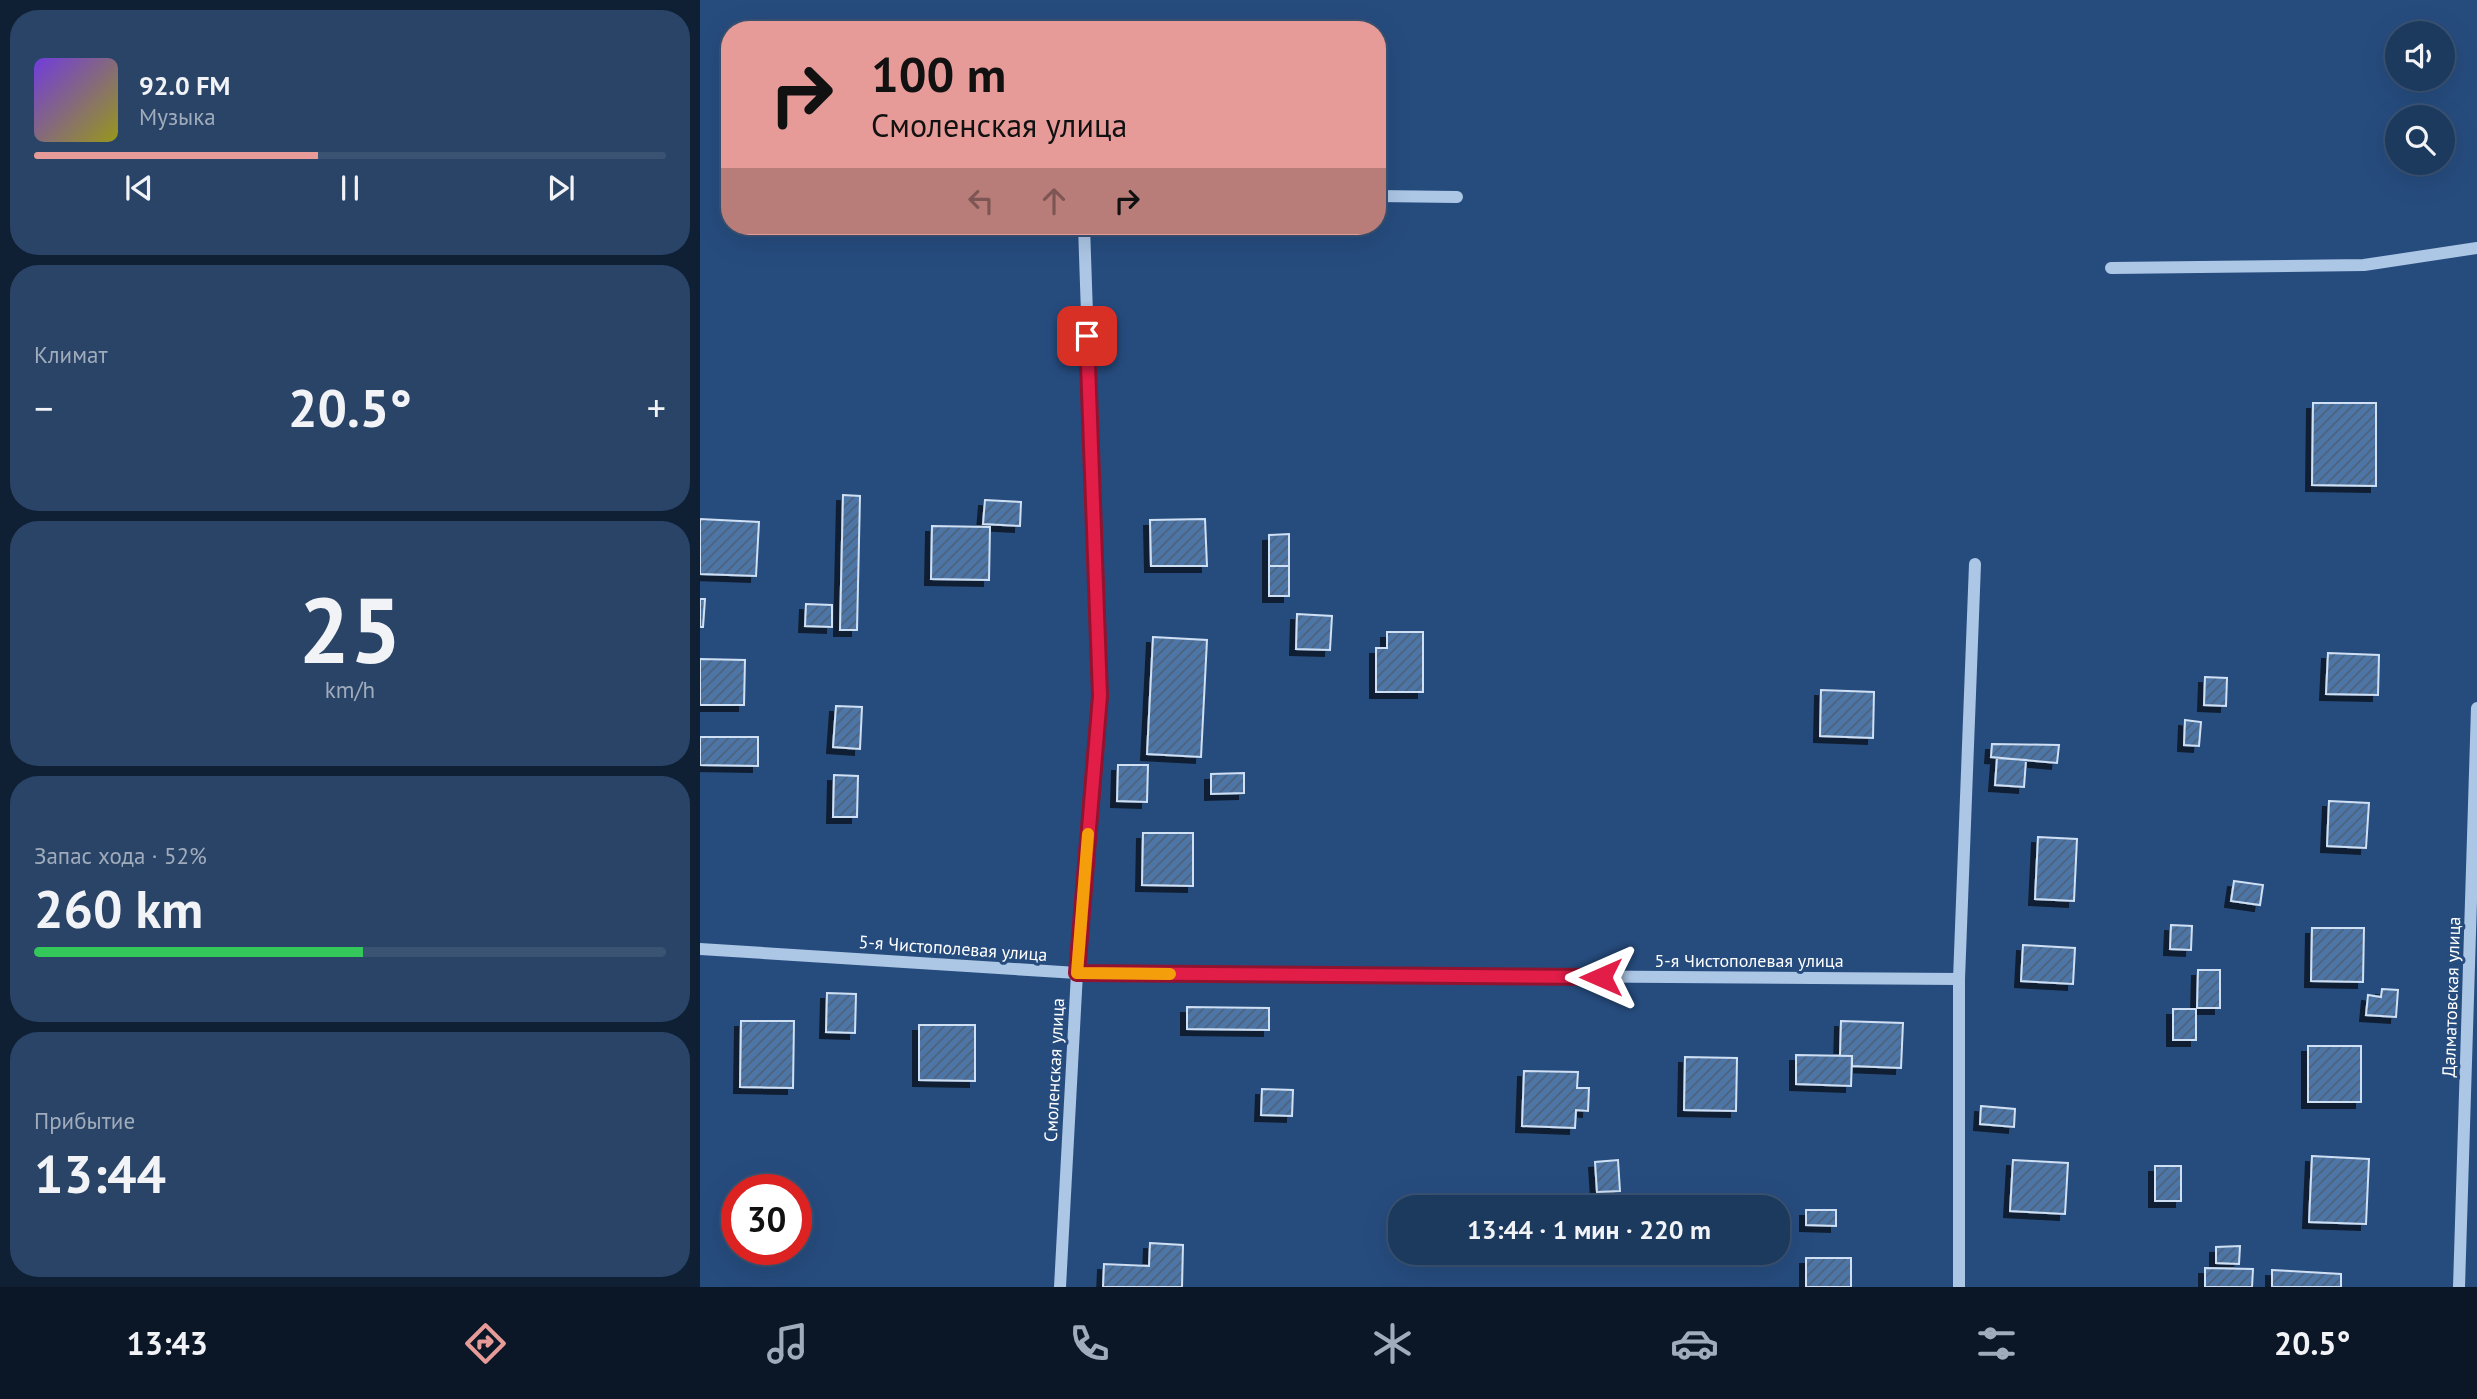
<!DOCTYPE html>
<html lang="ru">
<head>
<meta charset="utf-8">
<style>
	body { margin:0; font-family:"PT Sans",sans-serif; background:#294467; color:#f1f3f6; height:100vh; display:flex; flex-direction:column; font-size:26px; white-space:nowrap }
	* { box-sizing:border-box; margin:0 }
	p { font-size:23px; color:#a0acbc }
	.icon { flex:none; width:38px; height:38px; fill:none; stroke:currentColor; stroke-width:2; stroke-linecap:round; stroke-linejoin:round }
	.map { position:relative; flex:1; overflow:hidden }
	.drawer { display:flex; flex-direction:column; gap:10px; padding:10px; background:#0f1f34; width:700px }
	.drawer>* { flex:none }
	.guide { position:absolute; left:21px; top:21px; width:665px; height:214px; border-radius:28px; box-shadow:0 7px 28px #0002,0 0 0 2px #3a5373; background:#e69b98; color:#111; overflow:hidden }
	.controls { position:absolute; left:1685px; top:21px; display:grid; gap:14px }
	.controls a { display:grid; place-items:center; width:70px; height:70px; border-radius:50%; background:#1c395e; box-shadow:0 7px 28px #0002,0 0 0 2px #3a5373; font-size:35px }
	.speed { position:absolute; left:21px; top:1174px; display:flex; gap:14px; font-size:35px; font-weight:700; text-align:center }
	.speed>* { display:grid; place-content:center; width:91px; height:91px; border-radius:50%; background:#1c395e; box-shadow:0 7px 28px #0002,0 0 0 2px #3a5373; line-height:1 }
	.speed .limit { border:10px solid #d22; background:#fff; color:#111 }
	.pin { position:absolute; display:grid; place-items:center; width:60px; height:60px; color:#fff; margin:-30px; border-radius:14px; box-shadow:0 4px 10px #0006 }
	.me { position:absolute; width:77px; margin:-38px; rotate:270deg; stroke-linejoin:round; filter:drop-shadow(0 0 5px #0008) }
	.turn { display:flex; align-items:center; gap:24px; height:147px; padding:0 35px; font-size:32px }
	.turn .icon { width:91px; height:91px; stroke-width:2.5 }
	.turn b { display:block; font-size:49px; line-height:60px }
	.lanes { display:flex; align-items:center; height:66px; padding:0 35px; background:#0003; justify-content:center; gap:35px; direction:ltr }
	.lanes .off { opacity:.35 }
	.big { font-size:52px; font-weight:800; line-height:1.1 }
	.drawer .tile { flex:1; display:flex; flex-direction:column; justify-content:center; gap:10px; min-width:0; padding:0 24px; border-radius:28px; background:#294467 }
	.drawer .dial { align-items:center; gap:0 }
	.dial b { font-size:91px; line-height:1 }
	.song { display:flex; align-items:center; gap:21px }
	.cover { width:84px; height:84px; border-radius:10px; background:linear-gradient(135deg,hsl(260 70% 55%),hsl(60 70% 35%)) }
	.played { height:7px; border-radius:4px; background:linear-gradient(90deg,#e69b98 45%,#3a5373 45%) }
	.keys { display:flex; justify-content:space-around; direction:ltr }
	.heat { display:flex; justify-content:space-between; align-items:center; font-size:38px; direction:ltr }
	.charge { height:10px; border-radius:5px; background:linear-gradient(90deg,#34c759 52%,#3a5373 0) }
	.trip { position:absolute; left:688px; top:1195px; width:402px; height:70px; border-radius:28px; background:#1c395e; box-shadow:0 7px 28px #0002,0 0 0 2px #3a5373; font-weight:800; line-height:70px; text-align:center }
	.tabs { display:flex; height:112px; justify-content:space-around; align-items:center; background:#0b1726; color:#a0acbc }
	.tabs .icon { width:49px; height:49px }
	.tabs .on { color:#e69b98 }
	.tabs b { font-size:32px; color:#f1f3f6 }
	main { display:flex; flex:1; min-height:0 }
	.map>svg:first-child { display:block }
</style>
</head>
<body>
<main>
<section class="drawer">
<div class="tile">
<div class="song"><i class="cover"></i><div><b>92.0 FM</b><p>Музыка</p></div></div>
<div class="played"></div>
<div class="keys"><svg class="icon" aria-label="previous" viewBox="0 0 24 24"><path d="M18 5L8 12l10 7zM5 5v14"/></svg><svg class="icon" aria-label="pause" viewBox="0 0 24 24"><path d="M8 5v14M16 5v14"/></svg><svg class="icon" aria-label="next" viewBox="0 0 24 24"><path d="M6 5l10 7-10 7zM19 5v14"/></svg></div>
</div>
<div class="tile"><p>Климат</p>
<div class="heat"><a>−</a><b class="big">20.5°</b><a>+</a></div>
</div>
<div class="tile dial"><b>25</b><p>km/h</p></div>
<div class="tile"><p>Запас хода · 52%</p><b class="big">260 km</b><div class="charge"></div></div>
<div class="tile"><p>Прибытие</p><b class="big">13:44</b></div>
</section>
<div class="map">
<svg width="1777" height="1287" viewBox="0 0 1777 1287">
	<defs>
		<pattern id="building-hatch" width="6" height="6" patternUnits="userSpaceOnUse" patternTransform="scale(1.75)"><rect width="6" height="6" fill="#4e76a7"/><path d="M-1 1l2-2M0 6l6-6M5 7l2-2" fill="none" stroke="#4d617a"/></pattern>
		<filter id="shadow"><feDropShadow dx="-6" dy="6" stdDeviation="0" flood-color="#0009"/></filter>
	</defs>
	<rect width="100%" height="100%" fill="#264c7e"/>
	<!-- building -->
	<path fill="url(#building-hatch)" stroke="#cfe0f4" stroke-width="2" filter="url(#shadow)" d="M1613 403H1676V486L1612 485Z
		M143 495 160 496 157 630H140Z
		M285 500 321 502 320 526 283 524Z
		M0 519 59 522 56 576 0 574Z
		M505 519 507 566H451L450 520Z
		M232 526 290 527 289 580 231 579Z
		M589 534V566H569V535Z
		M569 566H589V596H569Z
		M0 599H5L3 627H0Z
		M106 604 132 605V627L105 626Z
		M597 614 632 616 630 650 596 649Z
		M687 632H723V692H676V648H687Z
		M453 637 507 640 501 757 447 754Z
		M1628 653 1679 655 1678 695 1626 694Z
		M0 659 45 660 44 705H0Z
		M1505 677 1527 678 1526 706 1504 705Z
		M1121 690 1174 692 1173 738 1120 736Z
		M136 706 162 707 160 749 133 747Z
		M1485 720 1501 722 1499 746 1484 745Z
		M0 737H58V766L0 765Z
		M1292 744 1359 745 1357 763 1291 757Z
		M1297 758 1326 760 1324 787 1295 785Z
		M418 765H448L447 802 417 801Z
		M544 773V793L511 794V774Z
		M134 775 158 776 157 817H133Z
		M1629 801 1669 803 1666 848 1627 846Z
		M443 833H493V886L442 885Z
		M1338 837 1377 839 1374 901 1335 899Z
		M1534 881 1563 885 1560 905 1531 901Z
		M1471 925 1492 926 1491 950 1470 949Z
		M1612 928H1664L1663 982 1611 981Z
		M1323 945 1375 948 1373 984 1321 981Z
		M1498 970H1520V1008H1497Z
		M1682 989 1698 990 1696 1017 1666 1015 1668 995 1681 997Z
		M127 993 156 994 155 1033 126 1032Z
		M487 1007 569 1008V1030L487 1029Z
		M1473 1009H1496V1040H1473Z
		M41 1021H94L93 1088 40 1087Z
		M1141 1021 1203 1023 1201 1068 1152 1066V1056H1140Z
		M219 1025H275V1081L219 1080Z
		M1608 1046H1661V1102H1608Z
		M1096 1055 1152 1056 1151 1086 1096 1084Z
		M985 1057 1037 1058 1036 1111 984 1110Z
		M824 1071 878 1072 877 1088H889L888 1111 876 1110 875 1128 822 1126Z
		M562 1089 593 1090 592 1116 561 1115Z
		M1281 1106 1315 1109 1314 1127 1280 1124Z
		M1612 1156 1669 1159 1666 1224 1609 1222Z
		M918 1160 920 1191 897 1192 895 1162Z
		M1313 1160 1368 1163 1365 1214 1310 1211Z
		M1455 1166H1481V1201H1455Z
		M812 1194 866 1195V1208H812Z
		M1106 1210H1136V1226L1106 1225Z
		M450 1243 483 1245 482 1287H403L404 1264 449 1266Z
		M1540 1246 1539 1264 1516 1263V1247Z
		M1106 1258H1151V1287H1106Z
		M1505 1268 1553 1269 1552 1287H1505Z
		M1572 1270 1641 1274V1287H1572Z"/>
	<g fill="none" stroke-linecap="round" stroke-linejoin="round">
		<!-- minor -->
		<path stroke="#acc6e5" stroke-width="12" d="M677 196 757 197
			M1411 268 1664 265 1777 248
			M0 949 377 973 1259 979
			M360 1287 377 973 400 696 384 226
			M1259 1287V979L1275 564
			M1759 1287 1777 708"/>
	</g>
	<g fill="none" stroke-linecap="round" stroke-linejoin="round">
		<defs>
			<path id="route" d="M387 336 400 696 377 973 901 977"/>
		</defs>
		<!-- route casing -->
		<use href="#route" stroke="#92132f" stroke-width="18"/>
		<!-- route -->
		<use href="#route" stroke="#e11d48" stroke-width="12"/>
		<!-- slow -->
		<path stroke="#f59e0b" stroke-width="12" d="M388 834 377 973 470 974"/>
	</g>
	<g text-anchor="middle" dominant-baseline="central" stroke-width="6" stroke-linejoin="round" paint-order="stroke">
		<!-- street labels -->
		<g font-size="18" fill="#fff" stroke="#264c7e">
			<text transform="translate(253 948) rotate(4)">5-я Чистополевая улица</text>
			<text x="1049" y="960">5-я Чистополевая улица</text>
			<text transform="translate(1751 997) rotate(-88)">Далматовская улица</text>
			<text transform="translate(354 1070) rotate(-87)">Смоленская улица</text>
		</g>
	</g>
</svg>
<div class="controls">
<a><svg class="icon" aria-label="sound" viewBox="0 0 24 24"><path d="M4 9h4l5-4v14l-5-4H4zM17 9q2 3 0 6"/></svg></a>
<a><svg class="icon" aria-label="search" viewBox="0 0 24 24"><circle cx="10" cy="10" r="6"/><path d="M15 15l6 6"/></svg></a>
</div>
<div class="speed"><div class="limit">30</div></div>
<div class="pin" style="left:387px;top:336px;background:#d93025"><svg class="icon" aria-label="arrive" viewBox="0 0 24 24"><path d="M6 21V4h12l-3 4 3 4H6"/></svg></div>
<svg class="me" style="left:901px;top:977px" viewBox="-20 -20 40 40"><path d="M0-17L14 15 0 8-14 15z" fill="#e11d48" stroke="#fff" stroke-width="4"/></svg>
<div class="trip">13:44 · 1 мин · 220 m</div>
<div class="guide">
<div class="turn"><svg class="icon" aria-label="right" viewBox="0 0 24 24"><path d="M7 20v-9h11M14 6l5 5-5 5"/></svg><div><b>100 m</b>Смоленская улица</div></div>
<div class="lanes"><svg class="icon off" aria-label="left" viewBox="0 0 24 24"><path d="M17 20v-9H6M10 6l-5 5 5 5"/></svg><svg class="icon off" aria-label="ahead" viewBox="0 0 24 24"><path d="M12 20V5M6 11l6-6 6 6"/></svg><svg class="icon" aria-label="right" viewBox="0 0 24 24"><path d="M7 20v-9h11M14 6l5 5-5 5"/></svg></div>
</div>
</div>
</main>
<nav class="tabs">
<b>13:43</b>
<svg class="icon on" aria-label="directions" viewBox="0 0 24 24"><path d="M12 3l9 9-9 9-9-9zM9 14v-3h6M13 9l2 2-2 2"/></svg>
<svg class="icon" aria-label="music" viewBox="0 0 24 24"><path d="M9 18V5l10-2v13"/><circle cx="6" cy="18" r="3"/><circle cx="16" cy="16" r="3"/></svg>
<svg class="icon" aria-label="phone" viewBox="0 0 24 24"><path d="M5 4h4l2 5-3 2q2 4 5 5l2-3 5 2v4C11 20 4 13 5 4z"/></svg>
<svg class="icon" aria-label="climate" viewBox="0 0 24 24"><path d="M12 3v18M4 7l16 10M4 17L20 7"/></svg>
<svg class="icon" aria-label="car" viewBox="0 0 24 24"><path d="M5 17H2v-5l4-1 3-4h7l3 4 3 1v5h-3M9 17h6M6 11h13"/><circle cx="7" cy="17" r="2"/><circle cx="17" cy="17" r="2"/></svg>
<svg class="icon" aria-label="filters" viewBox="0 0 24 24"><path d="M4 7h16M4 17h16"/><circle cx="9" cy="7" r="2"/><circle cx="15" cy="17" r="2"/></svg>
<b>20.5°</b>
</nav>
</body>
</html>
